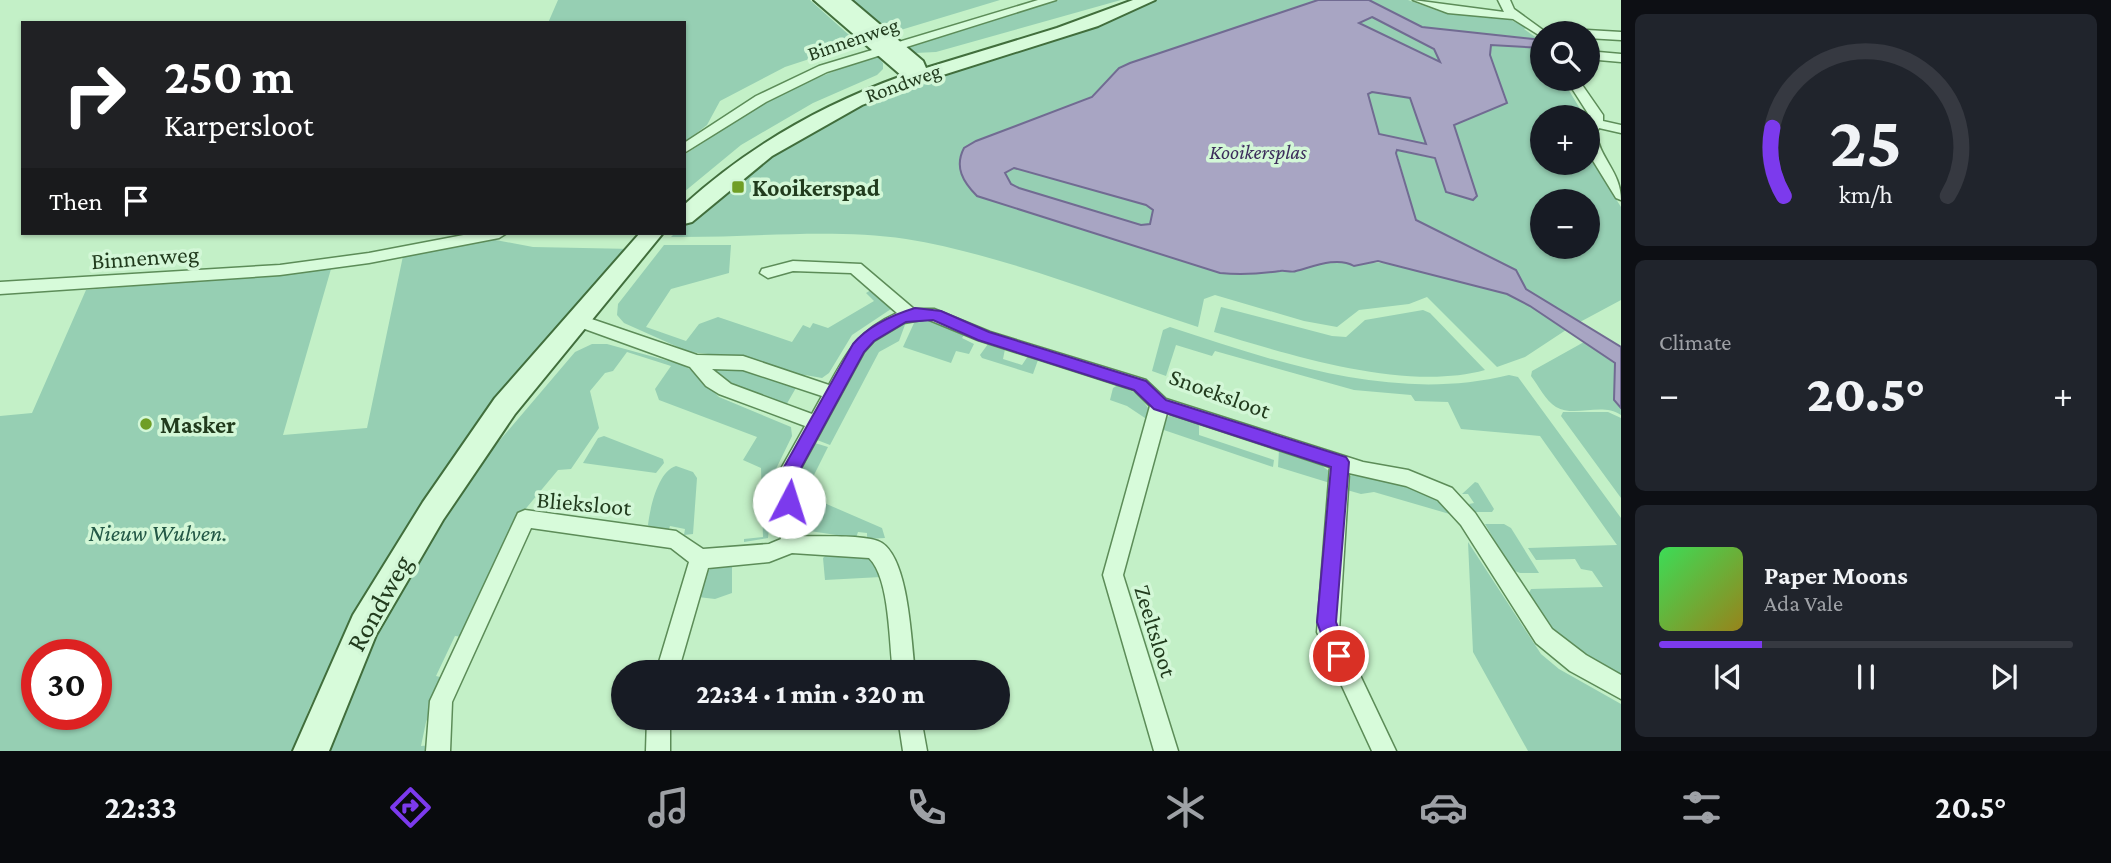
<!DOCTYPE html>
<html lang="en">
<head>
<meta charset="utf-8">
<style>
	body { margin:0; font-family:"Crimson Pro",serif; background:#20242c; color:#f1f3f6; height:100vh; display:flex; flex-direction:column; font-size:26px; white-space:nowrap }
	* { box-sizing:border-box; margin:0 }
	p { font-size:23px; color:#9ea1a6 }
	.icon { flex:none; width:38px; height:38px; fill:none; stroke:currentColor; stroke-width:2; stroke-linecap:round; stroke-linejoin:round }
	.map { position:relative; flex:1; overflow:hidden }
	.details { display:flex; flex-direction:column; gap:14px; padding:14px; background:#0d0f14; width:490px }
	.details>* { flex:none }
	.top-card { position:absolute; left:21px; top:21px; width:665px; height:214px; border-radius:0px; box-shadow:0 2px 5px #0004; background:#202124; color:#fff; overflow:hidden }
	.fabs { position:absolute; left:1530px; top:21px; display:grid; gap:14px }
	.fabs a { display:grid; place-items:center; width:70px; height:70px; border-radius:50%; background:#171b24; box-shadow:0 2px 5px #0004; font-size:35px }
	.speed { position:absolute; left:21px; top:639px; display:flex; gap:14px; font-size:35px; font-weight:700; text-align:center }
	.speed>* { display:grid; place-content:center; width:91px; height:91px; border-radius:50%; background:#171b24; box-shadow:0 2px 5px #0004; line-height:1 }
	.speed .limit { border:10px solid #d22; background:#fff; color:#111 }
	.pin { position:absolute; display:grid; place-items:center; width:60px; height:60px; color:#fff; margin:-30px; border:4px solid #fff; border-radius:50%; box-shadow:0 2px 7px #0007 }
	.me { position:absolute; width:77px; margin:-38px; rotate:5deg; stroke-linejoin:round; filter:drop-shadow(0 0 5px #0008) }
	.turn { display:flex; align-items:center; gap:24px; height:147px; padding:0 28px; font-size:32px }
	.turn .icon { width:91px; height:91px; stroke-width:2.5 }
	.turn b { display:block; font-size:49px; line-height:60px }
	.then { display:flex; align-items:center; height:66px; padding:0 28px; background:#0003; gap:14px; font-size:26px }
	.big { font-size:52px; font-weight:800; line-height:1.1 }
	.details .widget { flex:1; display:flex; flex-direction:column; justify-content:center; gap:10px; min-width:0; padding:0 24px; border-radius:10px; background:#20242c }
	.details .dial { align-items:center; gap:0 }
	.dial svg { height:182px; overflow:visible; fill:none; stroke:#363941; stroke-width:7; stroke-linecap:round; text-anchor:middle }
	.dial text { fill:#f1f3f6; stroke:none }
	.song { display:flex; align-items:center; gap:21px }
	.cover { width:84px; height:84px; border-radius:10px; background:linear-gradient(135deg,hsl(130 70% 55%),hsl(50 70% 35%)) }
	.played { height:7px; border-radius:4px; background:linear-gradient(90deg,#7c3aed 25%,#363941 25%) }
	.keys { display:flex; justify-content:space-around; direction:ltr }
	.heat { display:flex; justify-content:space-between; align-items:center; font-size:38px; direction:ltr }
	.trip { position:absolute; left:611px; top:660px; width:399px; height:70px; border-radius:35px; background:#171b24; box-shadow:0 2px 5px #0004; font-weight:800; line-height:70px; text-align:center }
	.dock { display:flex; height:112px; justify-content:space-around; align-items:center; background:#090b0e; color:#9ea1a6 }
	.dock .icon { width:49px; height:49px }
	.dock .selected { color:#7c3aed }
	.dock b { font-size:32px; color:#f1f3f6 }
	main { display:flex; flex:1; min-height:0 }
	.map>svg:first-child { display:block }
</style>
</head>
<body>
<main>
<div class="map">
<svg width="1621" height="751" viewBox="0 0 1621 751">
	<rect width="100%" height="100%" fill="#c3f0c7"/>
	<!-- green -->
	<path fill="#96cfb3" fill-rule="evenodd" d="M558 0H810L858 43 785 67 720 101 707 125 684 143V23H548Z
		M849 0H1000L894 32 888 27 882 28Z
		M1059 0H1121L936 52 915 53 900 47Z
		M1154 0H1318L1130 63 1119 68 1092 97 976 141 964 148 960 157 978 196 1220 273C1241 275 1259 274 1280 271 1285 270 1292 273 1296 271 1312 267 1337 256 1354 266 1378 253 1478 283 1506 294 1527 303 1546 317 1566 330L1525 357 1497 367 1427 297 1409 304 1359 310 1337 327 1304 321 1215 295 1204 299 1198 327C1106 297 1000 254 906 239 830 228 748 238 671 237L675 233H684V224L735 178 858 101Z
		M1369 0H1408L1444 13 1507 18 1527 28 1524 29 1538 39 1422 27Z
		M1372 17 1434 49 1441 63 1358 23Z
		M1491 45 1542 48V79H1562L1585 117H1542V163H1587V158L1591 159 1621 207V300L1580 322 1526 289 1516 270 1416 220 1396 150 1436 159 1454 125 1507 103 1490 55 1488 48ZM1542 201H1587V247H1542Z
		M876 55 883 63V69L877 75 813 103 741 145 684 192V155L781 92Z
		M1372 92 1410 98 1426 144 1379 134 1368 93Z
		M1014 168 1146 205 1153 210 1151 224 1141 225 1019 188 1011 184 1005 173Z
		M485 238 533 247 633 249 433 489 352 621 309 709 294 751H0V416L32 413 86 290 331 269 283 435 367 428 403 256ZM37 654H96V714H37Z
		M664 245H731L729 273 671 289 646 327 686 341 699 324 718 317 792 342 803 325 810 328 813 323 828 328 874 301 866 293 871 290 891 309 852 335 829 373 822 378 805 375 802 379 737 357 689 352 624 323 617 315 618 304Z
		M1221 307 1332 336 1346 337 1365 320 1423 310 1430 313 1485 370C1406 392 1290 355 1214 332Z
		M921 319 931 321 964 335 962 338 974 344 969 354 956 351 951 363 903 347 914 323Z
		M906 322 899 341 879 352 830 445 817 440 869 345Z
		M1170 327C1279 363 1395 403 1509 375L1518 377 1621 518V678L1559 641 1528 595 1531 589 1603 587 1592 571 1581 569 1575 559 1536 560 1528 548 1617 545 1540 436 1461 429 1448 402 1415 401 1411 395 1354 390 1215 351 1212 356 1176 345 1166 376 1152 371 1163 330Z
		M1584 342 1615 364 1616 403 1621 408V415C1601 402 1575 418 1556 407 1546 401 1538 385 1531 376L1532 371Z
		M592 344H607L683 365 696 373 719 397 791 427 792 436 775 471 768 538 744 542V539L763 537 761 468 743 460 757 437 659 400 655 389 671 366 627 352 613 371 605 373 590 391 599 428 571 469 558 470 523 512 463 637 455 636 436 676 444 678 426 722 421 746 434 745 433 751H324L340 710 404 576 483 460 575 352Z
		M988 344 1005 349 1003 359 1022 365 1028 356 1038 360 1033 374 982 358 980 355Z
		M734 365 797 386 785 407 727 385 711 371 712 367Z
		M1118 385 1138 394 1149 409 1148 420 1127 406 1110 400 1113 388Z
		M1563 412H1608L1621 418V498L1561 416Z
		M1171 416 1199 424V435L1274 460 1273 467 1158 428 1165 417Z
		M604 436 663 459 664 463 656 473 583 463 598 438Z
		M815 443 828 447 813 477 815 499 882 528 885 538 867 539V533L858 532 856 538 810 531 801 524 799 472Z
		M1279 450 1320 464 1330 472V483L1278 467Z
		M676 466 693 472 697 478 693 534 684 535 685 529 670 526 668 532 651 529 648 525C650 508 658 471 676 466Z
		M1352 475 1412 486 1433 494 1453 515 1374 492 1361 494 1347 490V478Z
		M1475 482 1478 483 1494 509 1492 512H1474L1469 504 1474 503 1468 494H1462Z
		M1485 524H1504L1511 528 1539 573H1520L1512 570Z
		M1468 542 1541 654 1559 669 1621 704V751H1528L1473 652Z
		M828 553 870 555 881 577 825 580 823 558Z
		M732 564V593L715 599 698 597C701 571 706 567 732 564Z"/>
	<!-- water -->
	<path fill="#a8a5c3" stroke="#716b92" stroke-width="2" fill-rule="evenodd" d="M1318 0H1369L1422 27 1542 40V48L1491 45 1490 55 1507 103 1454 125 1477 196 1473 200 1446 192 1435 158 1397 150 1396 153 1416 220 1516 270 1526 289 1621 347V408L1614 400 1615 363 1530 306 1507 294 1378 261 1354 266C1337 256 1312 267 1296 271 1292 273 1285 270 1280 271 1259 274 1241 275 1220 273L977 196C963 182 954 167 964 148L976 141 1092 97 1119 68 1130 63ZM1372 17 1434 49 1440 62 1359 23ZM1372 92 1410 98 1426 144 1379 134 1368 94ZM1014 168 1146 205 1153 210 1150 224 1141 225 1019 188 1011 184 1005 173Z"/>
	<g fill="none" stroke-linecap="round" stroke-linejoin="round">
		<defs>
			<path id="street" d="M1038 0H1056L827 72 766 102 684 153V143L756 96 819 66Z
				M1413 0 1504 12 1498 0H1510L1514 9 1547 33H1542V37L1513 19 1448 13Z
				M1587 30 1621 32V40L1587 38V33H1582Z
				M1587 51 1621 54V62L1587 59Z
				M1566 79H1578L1603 115V121L1621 125V133L1599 128 1596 133C1600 159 1621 172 1621 200L1616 198 1587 151 1589 115Z
				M474 233H507L499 238 369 263 280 275 0 294V282L280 265 369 253Z
				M793 261 861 264 914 309H934L990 332 1146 380 1166 399 1363 462 1408 470 1452 488 1475 513 1552 629 1586 655 1621 675V699L1570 671 1536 643 1461 525 1438 500 1406 486 1349 473 1339 631 1396 751H1372L1317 632 1330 467 1167 413 1123 575 1178 751H1154L1103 575 1150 406 1134 390 978 340 927 319 904 323 874 341 864 352 801 468V536C819 537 868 534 882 543 909 561 911 641 915 672H893C889 643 890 578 869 558L792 553 769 562 708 568 678 672H656L689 562 671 548 531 528 452 702 450 751H426L430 701 518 513 525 510 676 531 703 549 769 544 781 539 779 522 782 467 805 426 719 394 706 386 690 367 571 324 569 320 577 314 697 355 743 356 829 385C848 350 859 330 897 313L851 273 793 271 768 278 760 273 762 269ZM712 369 743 370 822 396 812 414 731 384Z
				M647 718H670V751H646Z
				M898 718H921L927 751H903Z"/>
			<path id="secondary" d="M814 0H851L923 61 926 68 1057 28 1133 0H1155L1098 26 927 80 862 105 772 156 692 222 684 224V205C748 147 821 105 902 76Z
				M640 233H663L515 414 443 520 376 635 329 751H293L353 615 423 502 495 398Z"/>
		</defs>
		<!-- street casing -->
		<use href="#street" stroke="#5c8c58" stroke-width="3"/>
		<!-- secondary casing -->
		<use href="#secondary" stroke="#416e3c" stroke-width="4"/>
		<!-- street -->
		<use href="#street" fill="#d7fbda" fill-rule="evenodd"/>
		<!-- secondary -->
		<use href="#secondary" fill="#d7fbda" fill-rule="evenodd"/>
	</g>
	<!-- route -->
	<path fill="#7c3aed" stroke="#51269a" stroke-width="2" d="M915 308 941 311 989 332 1146 381 1166 400 1346 457 1349 462 1336 622 1349 656 1346 663 1339 666 1332 663 1317 622 1331 467 1154 409 1134 390 978 340 933 320 906 322 874 341 864 352 801 468 796 507H783L780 502 784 467 853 344C869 325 892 315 915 308Z"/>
	<!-- markers -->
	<g fill="#6f9e25" stroke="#d3f7d7" stroke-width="2.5">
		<rect x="731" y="180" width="14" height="14" rx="3.5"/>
		<circle cx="146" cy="424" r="7"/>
	</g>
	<g text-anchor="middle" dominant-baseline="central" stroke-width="7" stroke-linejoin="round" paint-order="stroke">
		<!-- far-street labels -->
		<g font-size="21" fill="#213b1d" stroke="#d3f7d7">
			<text transform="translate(853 39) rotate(-19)">Binnenweg</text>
			<text transform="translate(903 83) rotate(-20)">Rondweg</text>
		</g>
		<!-- far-water labels -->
		<g font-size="21" font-style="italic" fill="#3c2c5b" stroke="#d3f7d7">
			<text x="1258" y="152">Kooikersplas</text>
		</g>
		<!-- poi labels -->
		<g font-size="24" font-weight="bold" fill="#213b1d" stroke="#d3f7d7" text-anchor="start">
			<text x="752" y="187">Kooikerspad</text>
			<text x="160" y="424">Masker</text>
		</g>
		<!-- street labels -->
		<g font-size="24" fill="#213b1d" stroke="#d3f7d7">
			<text transform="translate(145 257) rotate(-4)">Binnenweg</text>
			<text transform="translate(1220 393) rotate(20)">Snoeksloot</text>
			<text transform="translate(584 503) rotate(5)">Blieksloot</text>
			<text transform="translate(1156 631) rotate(73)">Zeeltsloot</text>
		</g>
		<!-- park labels -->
		<g font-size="24" font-style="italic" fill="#235846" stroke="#d3f7d7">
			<text x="158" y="532">Nieuw Wulven.</text>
		</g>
		<!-- near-street labels -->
		<g font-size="28" fill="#213b1d" stroke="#d3f7d7">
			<text transform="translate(379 603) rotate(-61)">Rondweg</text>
		</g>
	</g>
</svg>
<div class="fabs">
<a><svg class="icon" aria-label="search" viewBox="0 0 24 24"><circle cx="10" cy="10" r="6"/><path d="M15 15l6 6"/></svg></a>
<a>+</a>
<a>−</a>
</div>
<div class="speed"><div class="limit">30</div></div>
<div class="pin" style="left:1339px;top:656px;background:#d93025"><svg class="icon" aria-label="arrive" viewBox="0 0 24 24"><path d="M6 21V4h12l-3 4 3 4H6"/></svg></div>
<svg class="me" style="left:789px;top:502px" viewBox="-20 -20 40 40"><circle r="19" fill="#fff"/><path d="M0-13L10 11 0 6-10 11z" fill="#7c3aed"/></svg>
<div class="trip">22:34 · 1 min · 320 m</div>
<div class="top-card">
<div class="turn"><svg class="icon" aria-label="right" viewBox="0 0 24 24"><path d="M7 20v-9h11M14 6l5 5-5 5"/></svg><div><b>250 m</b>Karpersloot</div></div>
<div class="then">Then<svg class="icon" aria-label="arrive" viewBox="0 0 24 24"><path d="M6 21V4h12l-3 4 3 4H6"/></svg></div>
</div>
</div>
<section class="details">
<div class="widget dial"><svg viewBox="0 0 100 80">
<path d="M14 69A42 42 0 1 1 86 69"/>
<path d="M14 69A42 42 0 0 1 9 39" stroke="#7c3aed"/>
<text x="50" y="56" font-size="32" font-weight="700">25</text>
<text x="50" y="72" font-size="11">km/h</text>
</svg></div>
<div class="widget"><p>Climate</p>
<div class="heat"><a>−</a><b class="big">20.5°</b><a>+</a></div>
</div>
<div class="widget">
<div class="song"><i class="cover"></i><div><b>Paper Moons</b><p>Ada Vale</p></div></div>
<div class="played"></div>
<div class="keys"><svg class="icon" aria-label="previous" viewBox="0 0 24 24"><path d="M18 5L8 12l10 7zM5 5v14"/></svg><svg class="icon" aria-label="pause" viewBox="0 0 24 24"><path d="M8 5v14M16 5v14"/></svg><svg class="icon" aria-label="next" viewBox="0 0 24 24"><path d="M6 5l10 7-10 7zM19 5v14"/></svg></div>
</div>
</section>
</main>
<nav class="dock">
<b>22:33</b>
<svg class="icon selected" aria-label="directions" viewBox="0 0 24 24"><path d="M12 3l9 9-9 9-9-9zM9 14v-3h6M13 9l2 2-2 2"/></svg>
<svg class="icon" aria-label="music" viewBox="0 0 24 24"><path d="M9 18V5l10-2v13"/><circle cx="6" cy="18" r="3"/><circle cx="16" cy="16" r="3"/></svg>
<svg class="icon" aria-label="phone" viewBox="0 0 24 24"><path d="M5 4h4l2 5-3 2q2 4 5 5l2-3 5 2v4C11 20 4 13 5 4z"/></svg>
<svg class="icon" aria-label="climate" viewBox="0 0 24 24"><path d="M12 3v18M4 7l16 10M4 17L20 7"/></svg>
<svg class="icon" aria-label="car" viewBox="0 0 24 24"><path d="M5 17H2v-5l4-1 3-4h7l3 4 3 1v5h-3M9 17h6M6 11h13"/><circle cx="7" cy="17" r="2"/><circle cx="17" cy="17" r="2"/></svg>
<svg class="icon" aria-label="filters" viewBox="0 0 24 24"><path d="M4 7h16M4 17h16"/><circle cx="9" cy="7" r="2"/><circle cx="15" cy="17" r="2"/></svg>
<b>20.5°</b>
</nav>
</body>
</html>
